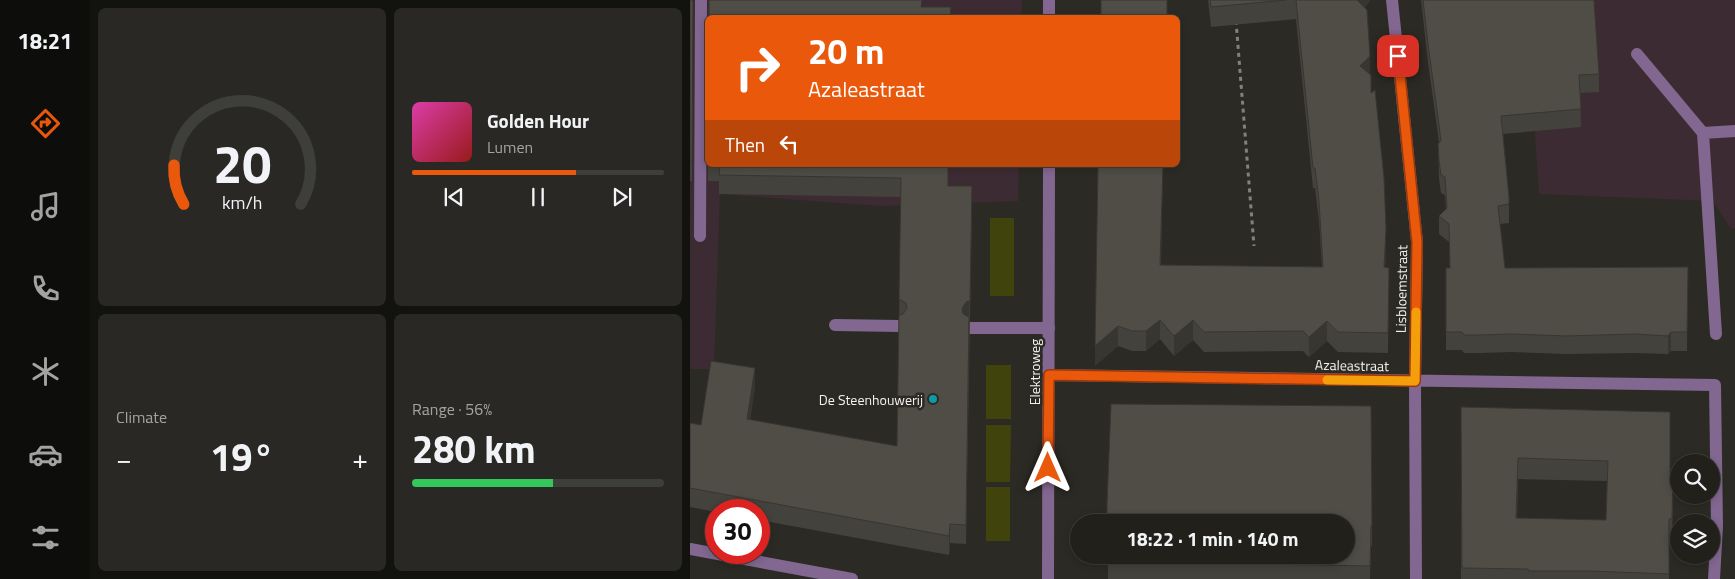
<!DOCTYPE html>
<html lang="en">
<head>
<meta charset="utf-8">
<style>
	body { margin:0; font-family:"Titillium Web",sans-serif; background:#292824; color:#f1f3f6; height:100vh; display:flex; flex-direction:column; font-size:19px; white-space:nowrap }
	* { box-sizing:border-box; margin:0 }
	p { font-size:16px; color:#a2a3a3 }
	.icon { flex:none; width:28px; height:28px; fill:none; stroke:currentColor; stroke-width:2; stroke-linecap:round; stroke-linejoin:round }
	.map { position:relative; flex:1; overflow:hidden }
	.drawer { display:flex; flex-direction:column; gap:8px; padding:8px; background:#12120f; width:600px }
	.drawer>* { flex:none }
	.hud { position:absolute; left:15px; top:15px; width:475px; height:152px; border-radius:8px; box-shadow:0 2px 8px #0003,0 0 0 1px #3e3e3a; background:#ea580c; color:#fff; overflow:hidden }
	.fabs { position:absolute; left:980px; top:454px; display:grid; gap:10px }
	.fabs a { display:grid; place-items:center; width:50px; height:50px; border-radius:50%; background:#21201b; box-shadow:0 2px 8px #0003,0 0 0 1px #3e3e3a; font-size:25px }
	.speed { position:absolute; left:15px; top:499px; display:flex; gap:10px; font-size:25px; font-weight:700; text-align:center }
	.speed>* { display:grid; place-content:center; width:65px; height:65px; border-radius:50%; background:#21201b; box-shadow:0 2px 8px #0003,0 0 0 1px #3e3e3a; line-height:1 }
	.speed .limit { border:8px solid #d22; background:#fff; color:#111 }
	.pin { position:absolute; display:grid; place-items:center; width:42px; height:42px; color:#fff; margin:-21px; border-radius:10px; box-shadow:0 2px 8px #0006 }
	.me { position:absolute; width:55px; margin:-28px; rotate:0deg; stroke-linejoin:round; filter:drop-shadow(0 0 4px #0008) }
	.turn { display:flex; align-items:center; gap:18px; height:105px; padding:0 20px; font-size:22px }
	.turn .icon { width:65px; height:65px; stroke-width:2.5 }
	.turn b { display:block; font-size:35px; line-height:42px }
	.then { display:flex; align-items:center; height:48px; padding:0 20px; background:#0003; gap:10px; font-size:19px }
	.big { font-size:38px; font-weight:700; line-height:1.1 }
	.drawer .tile { flex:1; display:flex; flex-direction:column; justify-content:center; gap:8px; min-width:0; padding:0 18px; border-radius:8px; background:#292824 }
	.drawer .dial { align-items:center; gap:0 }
	.dial svg { height:130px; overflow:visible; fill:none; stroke:#3e3e3a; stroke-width:7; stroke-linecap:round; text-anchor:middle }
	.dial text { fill:#f1f3f6; stroke:none }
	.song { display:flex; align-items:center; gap:15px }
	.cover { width:60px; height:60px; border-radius:8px; background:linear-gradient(135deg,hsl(320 70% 55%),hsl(0 70% 35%)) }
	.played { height:5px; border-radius:2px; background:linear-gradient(90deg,#ea580c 65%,#3e3e3a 65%) }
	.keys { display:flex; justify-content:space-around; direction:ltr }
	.heat { display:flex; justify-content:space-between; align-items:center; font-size:28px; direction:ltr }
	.charge { height:8px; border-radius:4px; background:linear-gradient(90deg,#34c759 56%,#3e3e3a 0) }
	.drawer .tiles { flex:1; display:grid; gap:8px; grid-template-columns:repeat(2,1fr) }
	.trip { position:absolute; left:380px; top:514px; width:285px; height:50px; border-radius:25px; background:#21201b; box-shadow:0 2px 8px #0003,0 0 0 1px #3e3e3a; font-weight:700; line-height:50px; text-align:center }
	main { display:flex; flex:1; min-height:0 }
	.tab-bar { display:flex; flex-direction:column; width:90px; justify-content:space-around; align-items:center; background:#0d0d0b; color:#a2a3a3 }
	.tab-bar .icon { width:35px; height:35px }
	.tab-bar .current { color:#ea580c }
	.tab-bar b { font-size:22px; color:#f1f3f6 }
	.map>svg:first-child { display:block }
</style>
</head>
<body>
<main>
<nav class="tab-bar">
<b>18:21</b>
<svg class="icon current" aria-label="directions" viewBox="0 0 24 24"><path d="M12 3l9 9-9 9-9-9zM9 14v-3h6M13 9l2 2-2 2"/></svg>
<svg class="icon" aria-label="music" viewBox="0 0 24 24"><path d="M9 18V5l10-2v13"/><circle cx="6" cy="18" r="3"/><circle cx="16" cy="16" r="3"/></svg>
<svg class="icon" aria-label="phone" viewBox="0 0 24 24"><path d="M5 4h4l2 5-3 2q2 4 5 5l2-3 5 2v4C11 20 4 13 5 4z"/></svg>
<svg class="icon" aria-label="climate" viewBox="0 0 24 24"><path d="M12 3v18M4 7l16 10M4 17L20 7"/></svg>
<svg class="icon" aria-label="car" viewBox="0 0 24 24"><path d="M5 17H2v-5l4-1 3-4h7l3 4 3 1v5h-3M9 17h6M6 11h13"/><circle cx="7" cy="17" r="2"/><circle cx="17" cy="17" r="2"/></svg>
<svg class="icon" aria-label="filters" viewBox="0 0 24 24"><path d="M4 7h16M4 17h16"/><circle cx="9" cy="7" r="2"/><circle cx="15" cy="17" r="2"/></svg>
</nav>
<section class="drawer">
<div class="tiles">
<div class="tile dial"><svg viewBox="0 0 100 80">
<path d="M14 69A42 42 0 1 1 86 69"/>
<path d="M14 69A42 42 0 0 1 8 45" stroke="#ea580c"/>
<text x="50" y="56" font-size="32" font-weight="700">20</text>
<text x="50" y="72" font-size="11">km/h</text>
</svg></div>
<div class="tile">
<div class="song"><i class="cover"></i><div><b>Golden Hour</b><p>Lumen</p></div></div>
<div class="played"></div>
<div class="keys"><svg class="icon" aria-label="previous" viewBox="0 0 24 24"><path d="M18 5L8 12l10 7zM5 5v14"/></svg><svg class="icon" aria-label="pause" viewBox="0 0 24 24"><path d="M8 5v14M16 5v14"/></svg><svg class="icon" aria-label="next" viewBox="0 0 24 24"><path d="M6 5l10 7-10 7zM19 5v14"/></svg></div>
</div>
<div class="tile"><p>Climate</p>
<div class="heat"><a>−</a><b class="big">19°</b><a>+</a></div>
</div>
<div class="tile"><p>Range · 56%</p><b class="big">280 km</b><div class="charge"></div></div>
</div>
</section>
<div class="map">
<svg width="1045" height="579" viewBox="0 0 1045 579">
	<rect width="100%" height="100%" fill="#2c2a24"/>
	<!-- commercial -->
	<path fill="#3d2b33" d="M0 0H332L331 17 18 18V165H329L328 201 191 206 30 194 24 369H0Z
		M836 0H1045V228L1041 229 1023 201 849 194Z"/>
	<!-- green -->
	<path fill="#40440c" d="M300 218H324V296H300Z
		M296 365H321V419H296Z
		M296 425H321L320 482H296Z
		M296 487H320V541H296Z"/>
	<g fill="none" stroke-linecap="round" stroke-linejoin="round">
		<!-- path -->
		<path stroke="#83817c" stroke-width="3" stroke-dasharray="4 4" stroke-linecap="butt" d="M546 21 564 246"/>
		<!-- lane -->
		<path stroke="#826790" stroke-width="12" d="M947 54 1013 133 1026 334
			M1013 133 1045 131
			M10 236 11 0
			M145 325 209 326
			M280 328H359"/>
		<!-- street -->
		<path stroke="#826790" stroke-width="12" d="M702 0 727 242 725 381 726 579
			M359 18V0
			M359 375 1025 385 1027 526 1024 579
			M0 549 162 579
			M358 579 359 165"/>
	</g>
	<!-- wall -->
	<path fill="#44423c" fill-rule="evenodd" d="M0 0H3L2 181H0Z
		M518 0H680V1L675 7 681 93 696 249 695 267 699 268 698 353 648 352 637 341 619 357 613 351 514 352 503 340 484 356 470 339 456 351H442L428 346 405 366 408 165H473L471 265 632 267 629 221 625 188H623L606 19 521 27Z
		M731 0H904L909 74V92L890 93 891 127 813 134 819 197V223L810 224 815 268 998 267 997 351H981L978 354 945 353 876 354 821 352 790 353H774L772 350H756V268H760L759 242 749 234V216L756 210 755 195 751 193 749 179 748 144 749 142 738 62Z
		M18 165H258V186L282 205 276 544 260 543 259 555 69 520V510H26V512L0 507V423L11 425 65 387 60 420 207 446 211 197 29 194V181H18Z
		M681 406 682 546H681L680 579H418V555L656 522H417V504Z
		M771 407 980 473 983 494 982 540H979V579H771ZM828 479 917 481 916 520 827 518Z"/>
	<!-- shaded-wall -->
	<path fill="#373631" d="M665 0H680V1L665 18Z
		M680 56V75L670 66Z
		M473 165 470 285V265Z
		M282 205 279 320 276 544V321L272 309 276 302Z
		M696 229V249L694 287V267Z
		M470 320V339L456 351V331Z
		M503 320V340L484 356V336Z
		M637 321V341L619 357V337Z
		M428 326V346L405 366V346Z
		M981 332V351L978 354V336Z
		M65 368V387L57 438V419Z
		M260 524V543L259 555V536Z"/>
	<!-- building -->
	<path fill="#4f4d46" stroke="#373631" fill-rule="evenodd" d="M0 0H3L2 162H0Z
		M19 0H232L231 7H261L260 18H19Z
		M411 0H477V18H411Z
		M520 0H596L521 7Z
		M606 0H667L677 10 680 56 670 66 681 75V93L685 90 694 178 696 229 694 267 699 268 698 333 648 332 637 321 619 337 613 331 514 332 503 320 484 336 470 320 456 331H442L428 326 405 346 408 165H473L470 265 633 267 629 201 625 168H623Z
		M733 0H904L909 74 889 75 891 109 811 116 819 197V204L808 206 815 268 998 267 997 332H981L978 336 945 334 876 336 821 334 790 335H774L772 332H756V268H760L759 224 749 216 757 208 755 177 751 175 749 160 748 144 751 141 749 125 738 44Z
		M30 165H258V186H282L280 301 276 302 272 309 273 314 279 317 276 525 260 524 259 536 0 488V423L11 425 21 361 65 368 57 419 207 446 209 315 213 314 217 308 216 303 209 299 211 178 29 175Z
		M421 404 681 406 682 526H681L680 566 418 561V555H656V522H419V520H417V504Z
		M771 407 980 412V473H983L982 519H979V574L901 571H839L838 569 772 568ZM828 458 918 461 916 520 826 518Z"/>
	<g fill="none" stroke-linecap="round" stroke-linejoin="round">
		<defs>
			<path id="route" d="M358 468 359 375 725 381 727 242 708 56"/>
		</defs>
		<!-- route casing -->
		<use href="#route" stroke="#983908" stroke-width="12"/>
		<!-- route -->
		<use href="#route" stroke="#ea580c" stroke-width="9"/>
		<!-- slow -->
		<path stroke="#f59e0b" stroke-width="9" d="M637 380 725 381 726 312"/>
	</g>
	<!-- markers -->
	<circle fill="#0f9aa8" stroke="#2c2a24" stroke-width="2" cx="243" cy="399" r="5"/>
	<g text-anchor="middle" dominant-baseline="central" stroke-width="5" stroke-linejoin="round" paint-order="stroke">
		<!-- street labels -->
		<g font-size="14" fill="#f3f1ed" stroke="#2c2a24">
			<text transform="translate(711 289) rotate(-89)">Lisbloemstraat</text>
			<text transform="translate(662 365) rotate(1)">Azaleastraat</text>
			<text transform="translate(344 372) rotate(-90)">Elektroweg</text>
		</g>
		<!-- poi labels -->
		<g font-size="14" fill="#f3f1ed" stroke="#2c2a24" text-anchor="end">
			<text x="233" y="399">De Steenhouwerij</text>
		</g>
	</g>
</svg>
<div class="fabs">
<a><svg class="icon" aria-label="search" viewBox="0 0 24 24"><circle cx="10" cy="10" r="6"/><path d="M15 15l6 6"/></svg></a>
<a><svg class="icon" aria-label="layers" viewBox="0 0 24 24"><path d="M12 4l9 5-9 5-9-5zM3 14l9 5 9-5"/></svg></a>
</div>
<div class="speed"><div class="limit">30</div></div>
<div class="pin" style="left:708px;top:56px;background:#d93025"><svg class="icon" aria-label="arrive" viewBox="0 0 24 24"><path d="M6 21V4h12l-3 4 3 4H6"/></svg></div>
<svg class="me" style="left:358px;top:468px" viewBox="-20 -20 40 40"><path d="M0-17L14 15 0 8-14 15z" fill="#ea580c" stroke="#fff" stroke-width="4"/></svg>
<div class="trip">18:22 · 1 min · 140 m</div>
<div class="hud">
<div class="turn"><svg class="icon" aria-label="right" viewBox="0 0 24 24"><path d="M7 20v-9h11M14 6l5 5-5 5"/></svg><div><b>20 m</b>Azaleastraat</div></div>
<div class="then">Then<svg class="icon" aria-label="left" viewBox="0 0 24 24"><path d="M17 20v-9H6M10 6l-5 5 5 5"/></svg></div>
</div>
</div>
</main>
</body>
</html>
